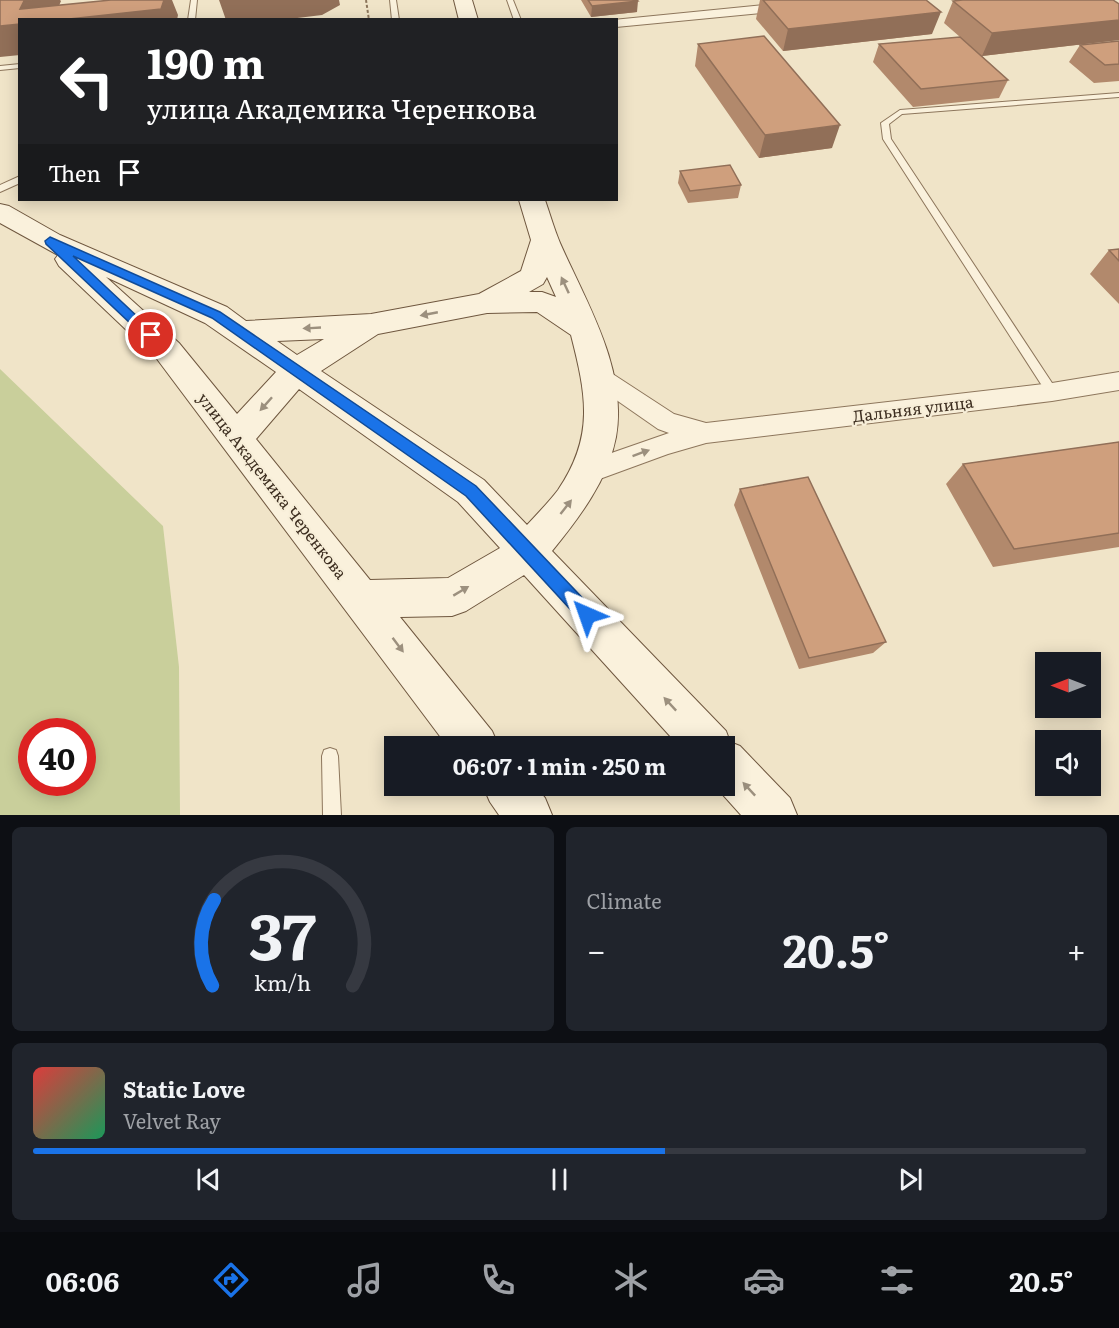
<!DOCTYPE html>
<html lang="en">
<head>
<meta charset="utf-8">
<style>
	body { margin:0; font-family:Literata,serif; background:#20242c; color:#f1f3f6; height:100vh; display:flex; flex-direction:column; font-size:22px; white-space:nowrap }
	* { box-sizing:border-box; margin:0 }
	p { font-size:20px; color:#9ea1a6 }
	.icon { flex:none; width:33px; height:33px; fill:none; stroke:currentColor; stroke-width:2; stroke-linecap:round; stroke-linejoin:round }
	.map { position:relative; height:815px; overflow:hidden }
	.panel { display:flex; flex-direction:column; gap:12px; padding:12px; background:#0d0f14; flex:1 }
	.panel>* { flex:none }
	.hud { position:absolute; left:18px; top:18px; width:600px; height:183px; border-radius:0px; box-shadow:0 3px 15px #0003; background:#202124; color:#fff; overflow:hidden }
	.needle { width:39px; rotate:270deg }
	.controls { position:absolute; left:1035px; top:652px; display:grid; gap:12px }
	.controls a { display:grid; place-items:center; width:66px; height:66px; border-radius:0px; background:#171b24; box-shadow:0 3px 15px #0003; font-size:30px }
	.speed { position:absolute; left:18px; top:718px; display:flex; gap:12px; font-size:30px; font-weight:700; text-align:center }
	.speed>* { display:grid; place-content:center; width:78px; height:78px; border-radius:50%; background:#171b24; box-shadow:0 3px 15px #0003; line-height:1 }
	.speed .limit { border:9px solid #d22; background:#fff; color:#111 }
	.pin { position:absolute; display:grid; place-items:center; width:51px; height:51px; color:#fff; margin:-26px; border:3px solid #fff; border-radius:50%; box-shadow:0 2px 6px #0007 }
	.me { position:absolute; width:66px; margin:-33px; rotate:317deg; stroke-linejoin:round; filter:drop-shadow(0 0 4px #0008) }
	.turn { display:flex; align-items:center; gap:21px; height:126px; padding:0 30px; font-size:27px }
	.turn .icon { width:78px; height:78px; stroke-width:2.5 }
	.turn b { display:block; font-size:42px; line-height:51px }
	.then { display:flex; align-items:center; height:57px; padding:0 30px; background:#0003; gap:12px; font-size:22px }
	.big { font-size:45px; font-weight:700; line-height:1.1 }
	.panel .tile { flex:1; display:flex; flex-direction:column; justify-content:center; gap:9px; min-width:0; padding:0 21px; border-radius:9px; background:#20242c }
	.panel .dial { align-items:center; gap:0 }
	.dial svg { height:156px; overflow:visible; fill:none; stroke:#363941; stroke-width:7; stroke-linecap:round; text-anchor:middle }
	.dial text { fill:#f1f3f6; stroke:none }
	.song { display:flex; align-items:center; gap:18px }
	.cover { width:72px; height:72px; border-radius:9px; background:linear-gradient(135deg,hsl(0 70% 55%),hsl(150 70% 35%)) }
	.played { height:6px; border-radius:3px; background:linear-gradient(90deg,#1a73e8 60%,#363941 60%) }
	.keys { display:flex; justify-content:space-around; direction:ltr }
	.heat { display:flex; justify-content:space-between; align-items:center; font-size:33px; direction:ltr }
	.panel .tiles { flex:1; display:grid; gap:12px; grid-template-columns:1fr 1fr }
	.tile:last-child { grid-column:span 2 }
	.trip { position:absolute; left:384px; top:736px; width:351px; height:60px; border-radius:0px; background:#171b24; box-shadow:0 3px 15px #0003; font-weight:700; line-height:60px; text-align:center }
	.dock { display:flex; height:96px; justify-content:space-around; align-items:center; background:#090b0e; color:#9ea1a6 }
	.dock .icon { width:42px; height:42px }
	.dock .current { color:#1a73e8 }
	.dock b { font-size:27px; color:#f1f3f6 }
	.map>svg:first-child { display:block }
</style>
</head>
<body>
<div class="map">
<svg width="1119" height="815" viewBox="0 0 1119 815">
	<rect width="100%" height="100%" fill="#f0e4c8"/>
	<!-- green -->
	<path fill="#c9cf9b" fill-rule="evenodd" d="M0 369 163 526 179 667 180 815H0ZM32 732H82V783H32Z"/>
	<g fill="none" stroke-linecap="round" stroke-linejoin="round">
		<defs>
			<path id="lane" d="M191 0H197L195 20H188Z
				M390 0H396L399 20H392Z
				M507 0H513L521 20H514Z
				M20 64V68L0 70V66Z
				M1119 93V97L902 114 889 124 891 139 1056 389 1058 392 1056 395H1048L883 139 881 123 900 110Z
				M20 176V183L0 192V185Z
				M330 748 336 750 338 756 341 815H323L322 756 324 750Z"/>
			<path id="street" d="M814 0H863L856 4 616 27V20H613Z
				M597 366 605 369 674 414 706 423 1052 383 1119 372V390L1052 401 706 443 668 454 586 484 577 481 573 473 577 465 669 433 658 429 589 381 585 375 589 369Z"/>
			<path id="secondary" d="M454 0H472L478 20H459Z
				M519 200H545C550 214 554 229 560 243 586 302 628 369 616 437 608 480 579 518 552 551L726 731 730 742 740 746 790 798 797 815H741L715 786H724V747H680L524 575 466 611 452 616 400 617 492 731 499 747H448L157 359 59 266 55 259 58 255 0 223V204L9 206 60 235 227 307 246 321 371 314 479 294 521 271 531 240ZM106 277 205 323 276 372 237 414 179 343ZM547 277 556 297 542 292H529L543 284ZM537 312 571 335C586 394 595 436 558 490 549 502 537 514 527 525L484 480 321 371 378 334 487 313ZM324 339 297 355 277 341ZM299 389 458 502 500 548 448 578 370 580 256 439Z
				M483 786H535L545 798 552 815H499L490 802Z"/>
		</defs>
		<!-- lane casing -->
		<use href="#lane" stroke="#8d765c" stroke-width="2"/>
		<!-- street casing -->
		<use href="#street" stroke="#8d765c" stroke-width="2"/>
		<!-- secondary casing -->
		<use href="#secondary" stroke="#6f573f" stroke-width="2"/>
		<!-- path -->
		<path stroke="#8d765c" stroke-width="2" stroke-dasharray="3 2" stroke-linecap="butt" d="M366 0 369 20"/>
		<!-- lane -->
		<use href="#lane" fill="#faf1dc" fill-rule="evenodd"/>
		<!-- street -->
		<use href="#street" fill="#faf1dc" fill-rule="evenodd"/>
		<!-- secondary -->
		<use href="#secondary" fill="#faf1dc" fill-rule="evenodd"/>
	</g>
	<!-- wall -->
	<path fill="#b2896c" d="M581 0H637V12L591 17Z
		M760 0H926L932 34 783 51 756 19Z
		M953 1 1119 4V40L982 56 1008 80 999 98 913 107 873 62 879 44 960 37 944 23Z
		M1119 41V81L1094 83 1069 62 1080 45Z
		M698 44 832 148 759 158 695 66Z
		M680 171 741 185 738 198 688 203 678 183Z
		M1119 249V304L1090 274 1109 250Z
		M1119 442V547L993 567 946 484 963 464Z
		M740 489 886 642 873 653 799 669 734 505Z"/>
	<!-- shaded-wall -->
	<path fill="#916f58" d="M32 0H60L61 1 53 20 20 9 24 1Z
		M164 0H172L178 15 177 20H60Z
		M219 0H339L340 5 322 15 281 20H226Z
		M638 1 637 12 591 17 592 6Z
		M941 12 932 34 783 51 788 29Z
		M1119 20V40L982 56 992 33Z
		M20 24V55L0 57V26Z
		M840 125 832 148 759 158 765 135Z"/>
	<!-- building -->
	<path fill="#cf9f7d" stroke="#916f58" stroke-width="1.5" d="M0 0H32L24 1 20 9 111 0H164L161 9 60 20H20V24L0 26Z
		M588 0H637L638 1 592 6Z
		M763 0H926L941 12 788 29Z
		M963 0H1113L1119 4V20L992 33 953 1Z
		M764 36 840 125 765 135 698 44Z
		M960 37 1008 80 921 89 879 44Z
		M1119 41V64L1105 65 1080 45Z
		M730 165 741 185 690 191 680 171Z
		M1119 249V261L1109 250Z
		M1119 442V533L1014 549 963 464Z
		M808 477 886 642 809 658 740 489Z"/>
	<!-- one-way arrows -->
	<defs><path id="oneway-solid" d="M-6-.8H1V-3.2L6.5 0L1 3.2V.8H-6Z" transform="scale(1.5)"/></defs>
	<g fill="#9c907e">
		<use href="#oneway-solid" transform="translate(565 285) rotate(-115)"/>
		<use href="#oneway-solid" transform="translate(429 314) rotate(169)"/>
		<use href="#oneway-solid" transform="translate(312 328) rotate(177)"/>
		<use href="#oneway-solid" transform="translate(266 404) rotate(132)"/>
		<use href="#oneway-solid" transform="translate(641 453) rotate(-20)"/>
		<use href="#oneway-solid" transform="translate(566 507) rotate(-52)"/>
		<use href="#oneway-solid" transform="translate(461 591) rotate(-31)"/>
		<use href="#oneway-solid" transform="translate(398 645) rotate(53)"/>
		<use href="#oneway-solid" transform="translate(670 704) rotate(-133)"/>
		<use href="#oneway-solid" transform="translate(749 789) rotate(-133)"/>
	</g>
	<!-- route -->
	<path fill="#1a73e8" stroke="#114b97" stroke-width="1.5" d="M50 237 220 312 476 486 593 609 596 615 593 621 587 623 581 621 466 496 212 318 73 256 157 335 151 340 147 339 46 244 45 241Z"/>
	<g text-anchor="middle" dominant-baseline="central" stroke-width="4.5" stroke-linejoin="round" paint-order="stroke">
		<!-- street labels -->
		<g font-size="16" fill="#3d2e20" stroke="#f7eed8">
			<text transform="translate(913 408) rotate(-7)">Дальняя улица</text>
			<text transform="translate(273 485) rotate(52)">улица Академика Черенкова</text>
		</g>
	</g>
</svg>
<div class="controls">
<a><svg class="needle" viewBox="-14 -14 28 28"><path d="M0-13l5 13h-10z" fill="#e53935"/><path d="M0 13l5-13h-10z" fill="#9ea1a6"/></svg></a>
<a><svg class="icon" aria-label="sound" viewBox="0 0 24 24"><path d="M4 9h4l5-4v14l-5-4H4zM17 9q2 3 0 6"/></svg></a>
</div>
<div class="speed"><div class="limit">40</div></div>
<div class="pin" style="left:151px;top:335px;background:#d93025"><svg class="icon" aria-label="arrive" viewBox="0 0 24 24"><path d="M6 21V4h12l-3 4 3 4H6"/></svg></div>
<svg class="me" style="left:587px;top:615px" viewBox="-20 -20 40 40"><path d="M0-17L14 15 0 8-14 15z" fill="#1a73e8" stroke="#fff" stroke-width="4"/></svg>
<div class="trip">06:07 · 1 min · 250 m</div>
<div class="hud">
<div class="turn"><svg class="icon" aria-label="left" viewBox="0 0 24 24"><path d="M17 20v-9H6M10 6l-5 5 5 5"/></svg><div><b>190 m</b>улица Академика Черенкова</div></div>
<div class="then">Then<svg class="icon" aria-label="arrive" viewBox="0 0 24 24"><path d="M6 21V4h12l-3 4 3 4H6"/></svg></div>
</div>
</div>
<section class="panel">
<div class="tiles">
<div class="tile dial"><svg viewBox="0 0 100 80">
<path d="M14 69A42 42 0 1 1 86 69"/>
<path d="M14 69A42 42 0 0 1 15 25" stroke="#1a73e8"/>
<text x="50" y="56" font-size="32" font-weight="700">37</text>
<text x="50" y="72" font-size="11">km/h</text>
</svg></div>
<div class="tile"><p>Climate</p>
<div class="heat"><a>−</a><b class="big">20.5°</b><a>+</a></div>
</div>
<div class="tile">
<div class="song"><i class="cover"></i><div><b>Static Love</b><p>Velvet Ray</p></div></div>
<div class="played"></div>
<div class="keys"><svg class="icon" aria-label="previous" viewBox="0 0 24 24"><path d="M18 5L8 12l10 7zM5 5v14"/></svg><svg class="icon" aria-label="pause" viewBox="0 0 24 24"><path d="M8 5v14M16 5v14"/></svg><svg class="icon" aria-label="next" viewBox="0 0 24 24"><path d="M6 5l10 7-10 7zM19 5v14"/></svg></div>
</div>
</div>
</section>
<nav class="dock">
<b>06:06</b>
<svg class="icon current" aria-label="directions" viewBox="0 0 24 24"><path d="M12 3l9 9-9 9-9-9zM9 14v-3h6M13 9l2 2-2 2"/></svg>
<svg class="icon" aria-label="music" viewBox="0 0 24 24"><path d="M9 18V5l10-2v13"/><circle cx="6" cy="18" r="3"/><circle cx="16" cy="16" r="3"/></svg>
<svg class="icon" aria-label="phone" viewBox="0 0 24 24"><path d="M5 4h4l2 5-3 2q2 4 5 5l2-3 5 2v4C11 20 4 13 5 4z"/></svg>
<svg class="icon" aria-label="climate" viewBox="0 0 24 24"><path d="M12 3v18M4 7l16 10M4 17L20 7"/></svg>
<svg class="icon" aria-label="car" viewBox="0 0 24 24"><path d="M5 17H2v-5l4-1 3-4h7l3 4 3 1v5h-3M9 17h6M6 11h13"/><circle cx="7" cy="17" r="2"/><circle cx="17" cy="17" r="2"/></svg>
<svg class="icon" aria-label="filters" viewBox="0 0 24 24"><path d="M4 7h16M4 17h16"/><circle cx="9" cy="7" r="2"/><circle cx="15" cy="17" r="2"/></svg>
<b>20.5°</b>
</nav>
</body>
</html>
